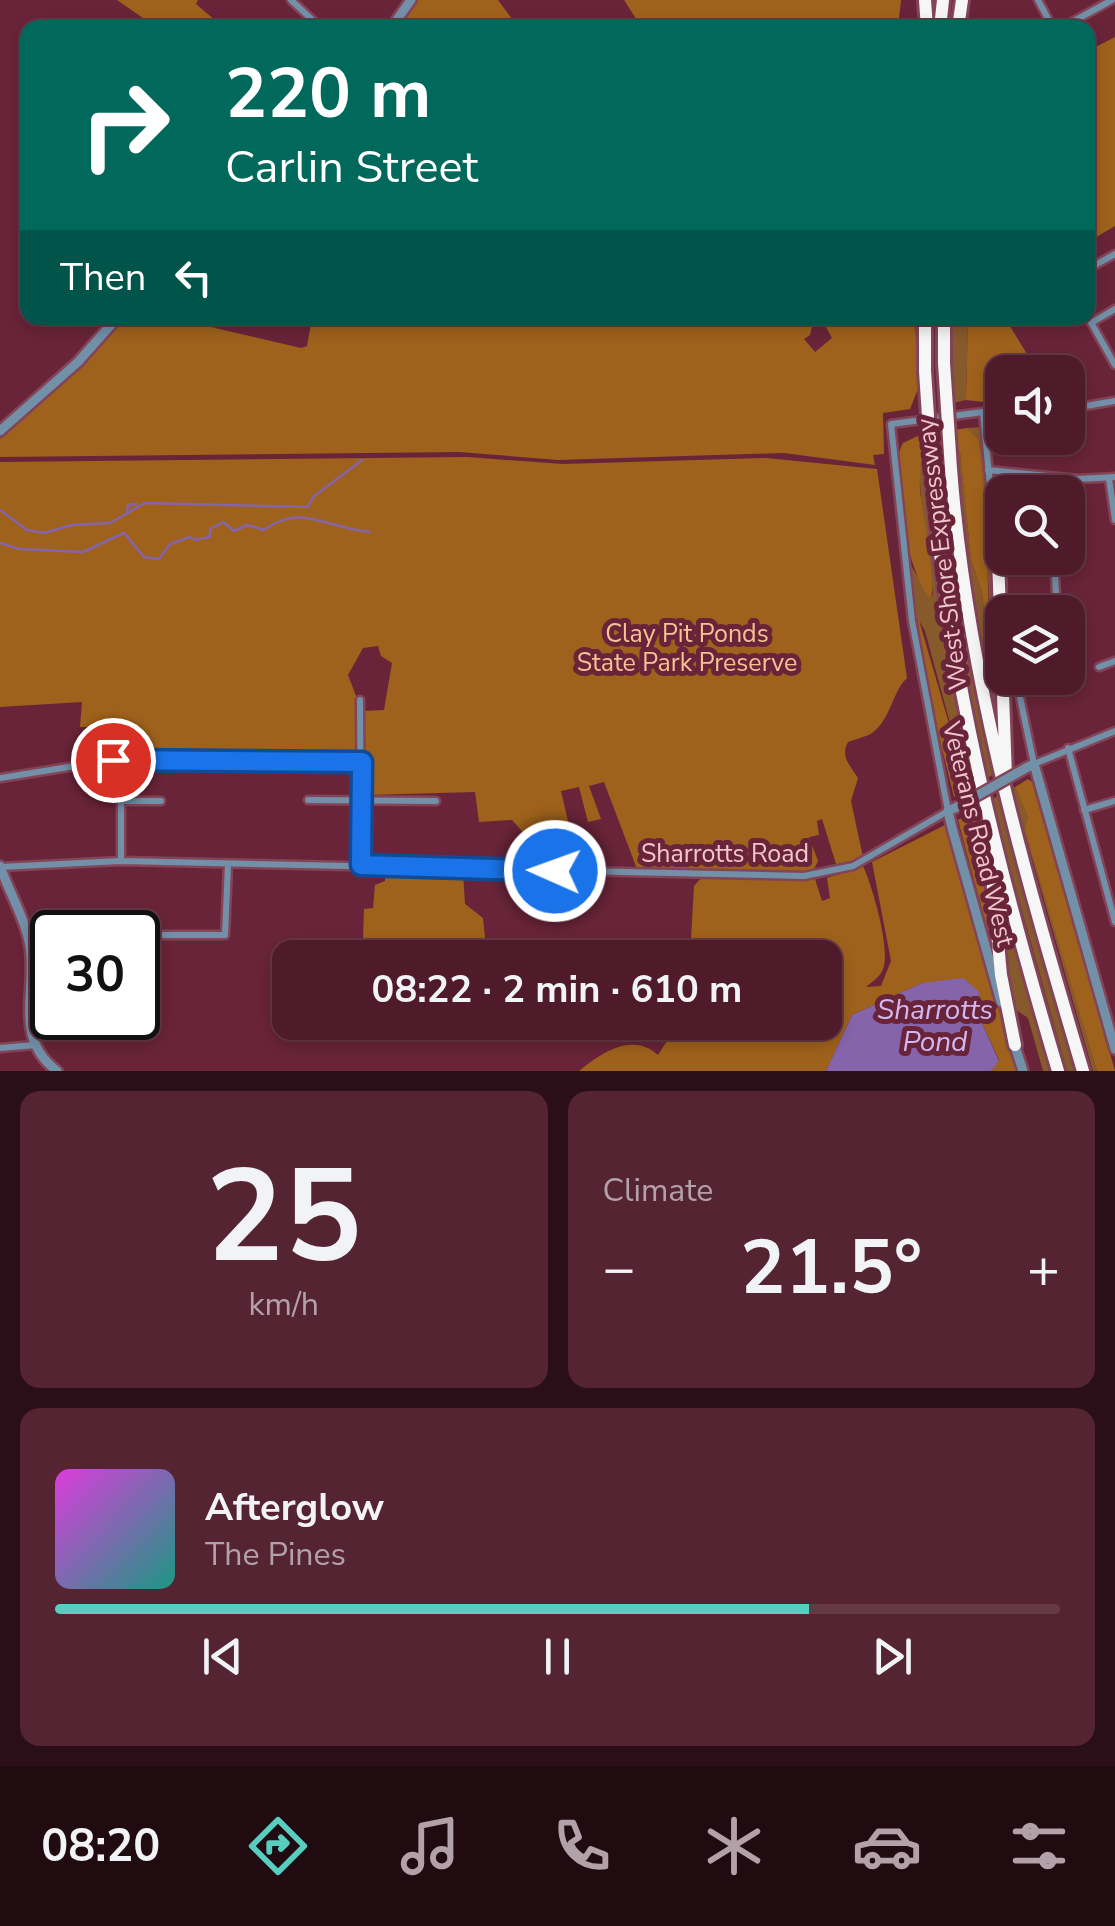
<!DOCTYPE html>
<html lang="en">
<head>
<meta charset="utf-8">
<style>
	body { margin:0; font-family:"Nunito Sans",sans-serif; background:#552433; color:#f1f3f6; height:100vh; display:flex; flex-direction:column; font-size:38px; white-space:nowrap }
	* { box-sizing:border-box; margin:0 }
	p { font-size:32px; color:#b3a1a9 }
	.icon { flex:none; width:55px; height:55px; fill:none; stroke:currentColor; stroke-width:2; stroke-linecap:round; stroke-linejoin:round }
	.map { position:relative; height:1071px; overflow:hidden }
	.panel { display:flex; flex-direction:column; gap:20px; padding:20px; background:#2b0f18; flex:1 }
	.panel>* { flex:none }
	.hud { position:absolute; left:20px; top:20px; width:1075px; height:305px; border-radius:20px; box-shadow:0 5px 15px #0003,0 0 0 2px #663947; background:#00695c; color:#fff; overflow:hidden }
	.controls { position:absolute; left:985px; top:355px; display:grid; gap:20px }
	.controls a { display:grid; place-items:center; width:100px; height:100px; border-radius:20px; background:#4f1b2b; box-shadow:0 5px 15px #0003,0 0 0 2px #663947; font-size:50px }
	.speed { position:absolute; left:30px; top:910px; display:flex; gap:20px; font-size:50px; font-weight:700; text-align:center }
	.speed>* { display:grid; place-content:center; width:130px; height:130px; border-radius:50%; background:#4f1b2b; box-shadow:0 5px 15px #0003,0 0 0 2px #663947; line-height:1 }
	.speed .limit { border:5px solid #111; border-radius:15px; background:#fff; color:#111 }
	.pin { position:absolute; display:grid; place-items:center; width:85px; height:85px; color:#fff; margin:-42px; border:5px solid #fff; border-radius:50%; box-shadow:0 2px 10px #0007 }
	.me { position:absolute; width:110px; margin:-55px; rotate:272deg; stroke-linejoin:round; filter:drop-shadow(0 0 8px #0008) }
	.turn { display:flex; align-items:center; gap:35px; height:210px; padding:0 40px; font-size:45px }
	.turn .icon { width:130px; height:130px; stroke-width:2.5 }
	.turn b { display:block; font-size:70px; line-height:85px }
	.then { display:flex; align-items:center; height:95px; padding:0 40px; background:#0003; gap:20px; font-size:38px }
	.big { font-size:75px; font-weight:700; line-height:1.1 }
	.panel .widget { flex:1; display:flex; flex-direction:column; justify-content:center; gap:15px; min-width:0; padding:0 35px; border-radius:20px; background:#552433 }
	.panel .dial { align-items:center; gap:0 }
	.dial b { font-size:130px; line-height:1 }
	.song { display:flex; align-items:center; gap:30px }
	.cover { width:120px; height:120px; border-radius:15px; background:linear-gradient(135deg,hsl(300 70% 55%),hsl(170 70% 35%)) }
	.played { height:10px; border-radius:5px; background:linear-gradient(90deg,#58cec0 75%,#663947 75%) }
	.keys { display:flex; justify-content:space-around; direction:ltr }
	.heat { display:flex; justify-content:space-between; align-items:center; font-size:55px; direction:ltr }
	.panel .tiles { flex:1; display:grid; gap:20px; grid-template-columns:1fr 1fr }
	.widget:last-child { grid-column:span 2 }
	.trip { position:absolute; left:272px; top:940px; width:570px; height:100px; border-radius:20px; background:#4f1b2b; box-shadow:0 5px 15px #0003,0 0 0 2px #663947; font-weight:700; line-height:100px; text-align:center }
	.tab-bar { display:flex; height:160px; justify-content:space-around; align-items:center; background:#200b11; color:#b3a1a9 }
	.tab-bar .icon { width:70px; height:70px }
	.tab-bar .current { color:#58cec0 }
	.tab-bar b { font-size:45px; color:#f1f3f6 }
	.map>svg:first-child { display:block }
</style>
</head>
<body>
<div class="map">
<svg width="1115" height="1071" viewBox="0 0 1115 1071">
	<rect width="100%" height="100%" fill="#692439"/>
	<!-- green -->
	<path fill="#875a2b" d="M950 318H968L966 400 953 403Z
		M981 427 993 558 998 731 970 586 955 448 960 452 971 560 982 592 991 688 995 684 979 440 967 428Z
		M943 432 958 579 993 775 985 779 949 586 934 433Z
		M923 451 937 596 972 786 968 789 925 631 915 614 908 561 931 598 933 594C930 564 913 474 923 451Z
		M1015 787 1028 818 1027 834 1097 1071H1093L1012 788Z
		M999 795 1077 1071H1067L991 800Z
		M1001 904 1051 1071H1043L1028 1018 1010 1006Z"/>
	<!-- forest -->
	<path fill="#9f621c" d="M117 0H198L196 4 223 27H156Z
		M418 0H498L518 27H398Z
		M624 0H901L898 27 642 28Z
		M1115 37V226L1088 242V51Z
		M128 318H172L301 348 307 346 312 318H814L810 335 804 339 815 352 832 338 821 318H915L918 389 910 409 883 413 884 454 873 455 875 465 784 453 558 460 459 452 0 457V439Z
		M968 318H1005L1038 372H1002V404L966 400Z
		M967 428 979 440 985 507 992 690 982 592 971 560 960 452 955 448 954 430Z
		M922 434C923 453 919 471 920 490 922 512 936 580 931 599 908 577 887 468 903 443Z
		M467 457 563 464 766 458 877 469 907 678C892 692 891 719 872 733 866 737 855 739 848 742 840 757 850 765 858 778L851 801 863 857 837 867 822 819 817 821 819 835 809 837 818 861 813 871 637 869 604 782 589 786 601 819 588 822 579 787 561 791 579 868 534 866 529 839 512 820 479 822 475 792 368 795 363 711 384 710 392 663 381 656 378 646 363 648 348 675 358 701V756L354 759 117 755V727H80L82 702 0 707V462Z
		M916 610 968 789 954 797 930 700Z
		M1028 779 1032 782 1115 1071H1097L1025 830 1028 818 1015 787Z
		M977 808 988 867 993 950 958 820Z
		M947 824 1018 1071H991L999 1060 977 1012 979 992 922 983 852 1015 826 1071H579C602 1052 633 1032 658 1055L669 1038 671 1023 825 1022V958L690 957 694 886 702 877 815 879 822 901 830 898 827 878 863 866C872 885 891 949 883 969 881 976 872 982 866 987L881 986 891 961 872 862Z
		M386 870 463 873 465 904 483 918 487 957H368L363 938 364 909 373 908 375 885 385 881Z"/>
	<!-- water -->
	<path fill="#8564ab" d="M963 978 979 992 977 1012 999 1061 991 1071H826L852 1015 922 983Z"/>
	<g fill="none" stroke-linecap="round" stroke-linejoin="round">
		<!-- stream -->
		<path stroke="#8564ab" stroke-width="2.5" d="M414 22 422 28
			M0 510 27 530 44 533 72 525 110 523 145 503 308 507 313 497 362 460
			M127 514 128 505 136 504
			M0 543 19 549 83 552 124 533 144 557 159 559 170 544 190 537 195 540 210 537V529L223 522 234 531 247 525 264 530C301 502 328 529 370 532"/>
		<defs>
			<path id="minor" d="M291 0 321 28
				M1038 0 1053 28
				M1061 28 1112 0
				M1088 269 1115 254
				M1088 317 1115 365
				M1029 318H1030
				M1091 323 1115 309
				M1068 409 1115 401
				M988 470 1078 479 1115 477
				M1109 479 1115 520
				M1068 555 1078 553
				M1054 558 1057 612
				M1008 568 1056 558
				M1099 667 1115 661
				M1016 678 1034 764 1115 731
				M1018 685 1041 678
				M360 700 361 865
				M1068 748 1115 922
				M0 778 113 760 362 762
				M308 800 436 801
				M1084 810 1115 801
				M121 861V801H161
				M0 867 121 861 804 876 853 866 948 811 912 621 891 424 983 412 997 557
				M138 935H225L228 865
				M0 1048 35 1045"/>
			<path id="tertiary" d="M391 28 411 0
				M0 431 78 362 117 318
				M1026 768 1034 764 1115 1049
				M957 807 948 811 952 828 1001 1002
				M0 866C9 892 26 920 30 947 37 992 13 1038 57 1071
				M1013 1040 1023 1071"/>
			<path id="motorway" d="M925 0 927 28
				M940 28 943 0
				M958 28 962 0
				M925 318V371
				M944 318V363
				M951 469C967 677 1024 872 1083 1071
				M932 477C949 680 1000 876 1058 1071
				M998 558 1006 777
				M990 856 1001 975 1015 1045"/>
		</defs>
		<!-- minor casing -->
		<use href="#minor" stroke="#844457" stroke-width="11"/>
		<!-- tertiary casing -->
		<use href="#tertiary" stroke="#844457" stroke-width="14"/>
		<!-- motorway casing -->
		<use href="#motorway" stroke="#844457" stroke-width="18"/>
		<!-- minor -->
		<use href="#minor" stroke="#7390a9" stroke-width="6"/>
		<!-- tertiary -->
		<use href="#tertiary" stroke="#7390a9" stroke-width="9"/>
		<!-- motorway -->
		<use href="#motorway" stroke="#f6f6f6" stroke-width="12"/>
		<defs>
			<path id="tertiary-bridge" d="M957 807 1026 768"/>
			<path id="motorway-bridge" d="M944 363 951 469
				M925 371 932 477"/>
		</defs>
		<!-- tertiary-bridge casing -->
		<use href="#tertiary-bridge" stroke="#844457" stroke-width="14" stroke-linecap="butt"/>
		<!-- motorway-bridge casing -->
		<use href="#motorway-bridge" stroke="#844457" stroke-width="18" stroke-linecap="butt"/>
		<!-- tertiary-bridge -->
		<use href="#tertiary-bridge" stroke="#7390a9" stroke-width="9"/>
		<!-- motorway-bridge -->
		<use href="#motorway-bridge" stroke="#f6f6f6" stroke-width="12"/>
	</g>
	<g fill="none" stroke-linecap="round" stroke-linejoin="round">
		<defs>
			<path id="route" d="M113 760 362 762 361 865 555 871"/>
		</defs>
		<!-- route casing -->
		<use href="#route" stroke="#114b97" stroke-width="25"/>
		<!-- route -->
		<use href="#route" stroke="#1a73e8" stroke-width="18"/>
	</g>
	<g text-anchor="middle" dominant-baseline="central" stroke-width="10" stroke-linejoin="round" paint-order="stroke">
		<!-- street labels -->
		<g font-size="25" fill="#f1c6cf" stroke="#692439">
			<text transform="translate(942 554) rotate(-97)">West Shore Expressway</text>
			<text transform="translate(978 834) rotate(76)">Veterans Road West</text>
			<text x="725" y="854">Sharrotts Road</text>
		</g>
		<!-- park labels -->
		<g font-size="25" fill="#f5c393" stroke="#692439">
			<text x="687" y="634">Clay Pit Ponds<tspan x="687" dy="29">State Park Preserve</tspan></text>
		</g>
		<!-- water labels -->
		<g font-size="28" font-style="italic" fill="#d2b8f2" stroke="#692439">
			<text x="935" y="1010">Sharrotts<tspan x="935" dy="32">Pond</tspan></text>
		</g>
	</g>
</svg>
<div class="controls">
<a><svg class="icon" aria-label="sound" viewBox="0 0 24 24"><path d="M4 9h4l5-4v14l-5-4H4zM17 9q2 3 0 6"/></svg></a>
<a><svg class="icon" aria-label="search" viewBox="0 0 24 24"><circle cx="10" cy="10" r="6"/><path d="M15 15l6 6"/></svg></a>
<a><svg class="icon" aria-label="layers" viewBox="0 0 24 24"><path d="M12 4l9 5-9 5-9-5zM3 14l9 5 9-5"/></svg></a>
</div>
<div class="speed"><div class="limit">30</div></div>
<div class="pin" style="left:113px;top:760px;background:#d93025"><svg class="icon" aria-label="arrive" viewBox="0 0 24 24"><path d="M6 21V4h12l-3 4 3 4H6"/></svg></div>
<svg class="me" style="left:555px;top:871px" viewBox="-20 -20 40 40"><circle r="17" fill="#1a73e8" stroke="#fff" stroke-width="3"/><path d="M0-11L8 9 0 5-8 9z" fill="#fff"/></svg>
<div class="trip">08:22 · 2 min · 610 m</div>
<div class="hud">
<div class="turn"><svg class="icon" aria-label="right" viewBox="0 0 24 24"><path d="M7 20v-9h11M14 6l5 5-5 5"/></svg><div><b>220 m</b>Carlin Street</div></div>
<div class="then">Then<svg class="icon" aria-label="left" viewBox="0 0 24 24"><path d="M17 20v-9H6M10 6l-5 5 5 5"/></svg></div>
</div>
</div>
<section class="panel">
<div class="tiles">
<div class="widget dial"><b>25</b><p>km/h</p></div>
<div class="widget"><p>Climate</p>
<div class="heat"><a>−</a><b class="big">21.5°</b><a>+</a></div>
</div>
<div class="widget">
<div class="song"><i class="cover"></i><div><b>Afterglow</b><p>The Pines</p></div></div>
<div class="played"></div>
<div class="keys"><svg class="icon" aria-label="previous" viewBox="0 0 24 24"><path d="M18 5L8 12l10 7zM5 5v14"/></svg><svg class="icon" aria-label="pause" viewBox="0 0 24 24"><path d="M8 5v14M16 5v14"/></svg><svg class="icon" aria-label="next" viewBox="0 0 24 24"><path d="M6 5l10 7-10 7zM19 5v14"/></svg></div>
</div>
</div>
</section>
<nav class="tab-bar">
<b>08:20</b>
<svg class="icon current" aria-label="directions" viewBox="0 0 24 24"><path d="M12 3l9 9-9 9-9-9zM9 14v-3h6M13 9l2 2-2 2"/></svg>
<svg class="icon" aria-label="music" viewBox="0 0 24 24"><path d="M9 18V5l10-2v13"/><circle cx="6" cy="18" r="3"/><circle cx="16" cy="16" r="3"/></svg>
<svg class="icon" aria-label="phone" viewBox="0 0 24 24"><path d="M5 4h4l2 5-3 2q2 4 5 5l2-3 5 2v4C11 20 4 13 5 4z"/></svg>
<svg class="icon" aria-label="climate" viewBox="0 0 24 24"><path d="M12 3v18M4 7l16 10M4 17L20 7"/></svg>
<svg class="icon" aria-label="car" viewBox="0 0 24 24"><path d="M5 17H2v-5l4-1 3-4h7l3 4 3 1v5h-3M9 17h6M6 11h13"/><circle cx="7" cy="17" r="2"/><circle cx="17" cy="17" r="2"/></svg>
<svg class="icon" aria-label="filters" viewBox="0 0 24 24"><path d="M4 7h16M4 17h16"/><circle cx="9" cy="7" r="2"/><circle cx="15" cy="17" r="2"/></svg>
</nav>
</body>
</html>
